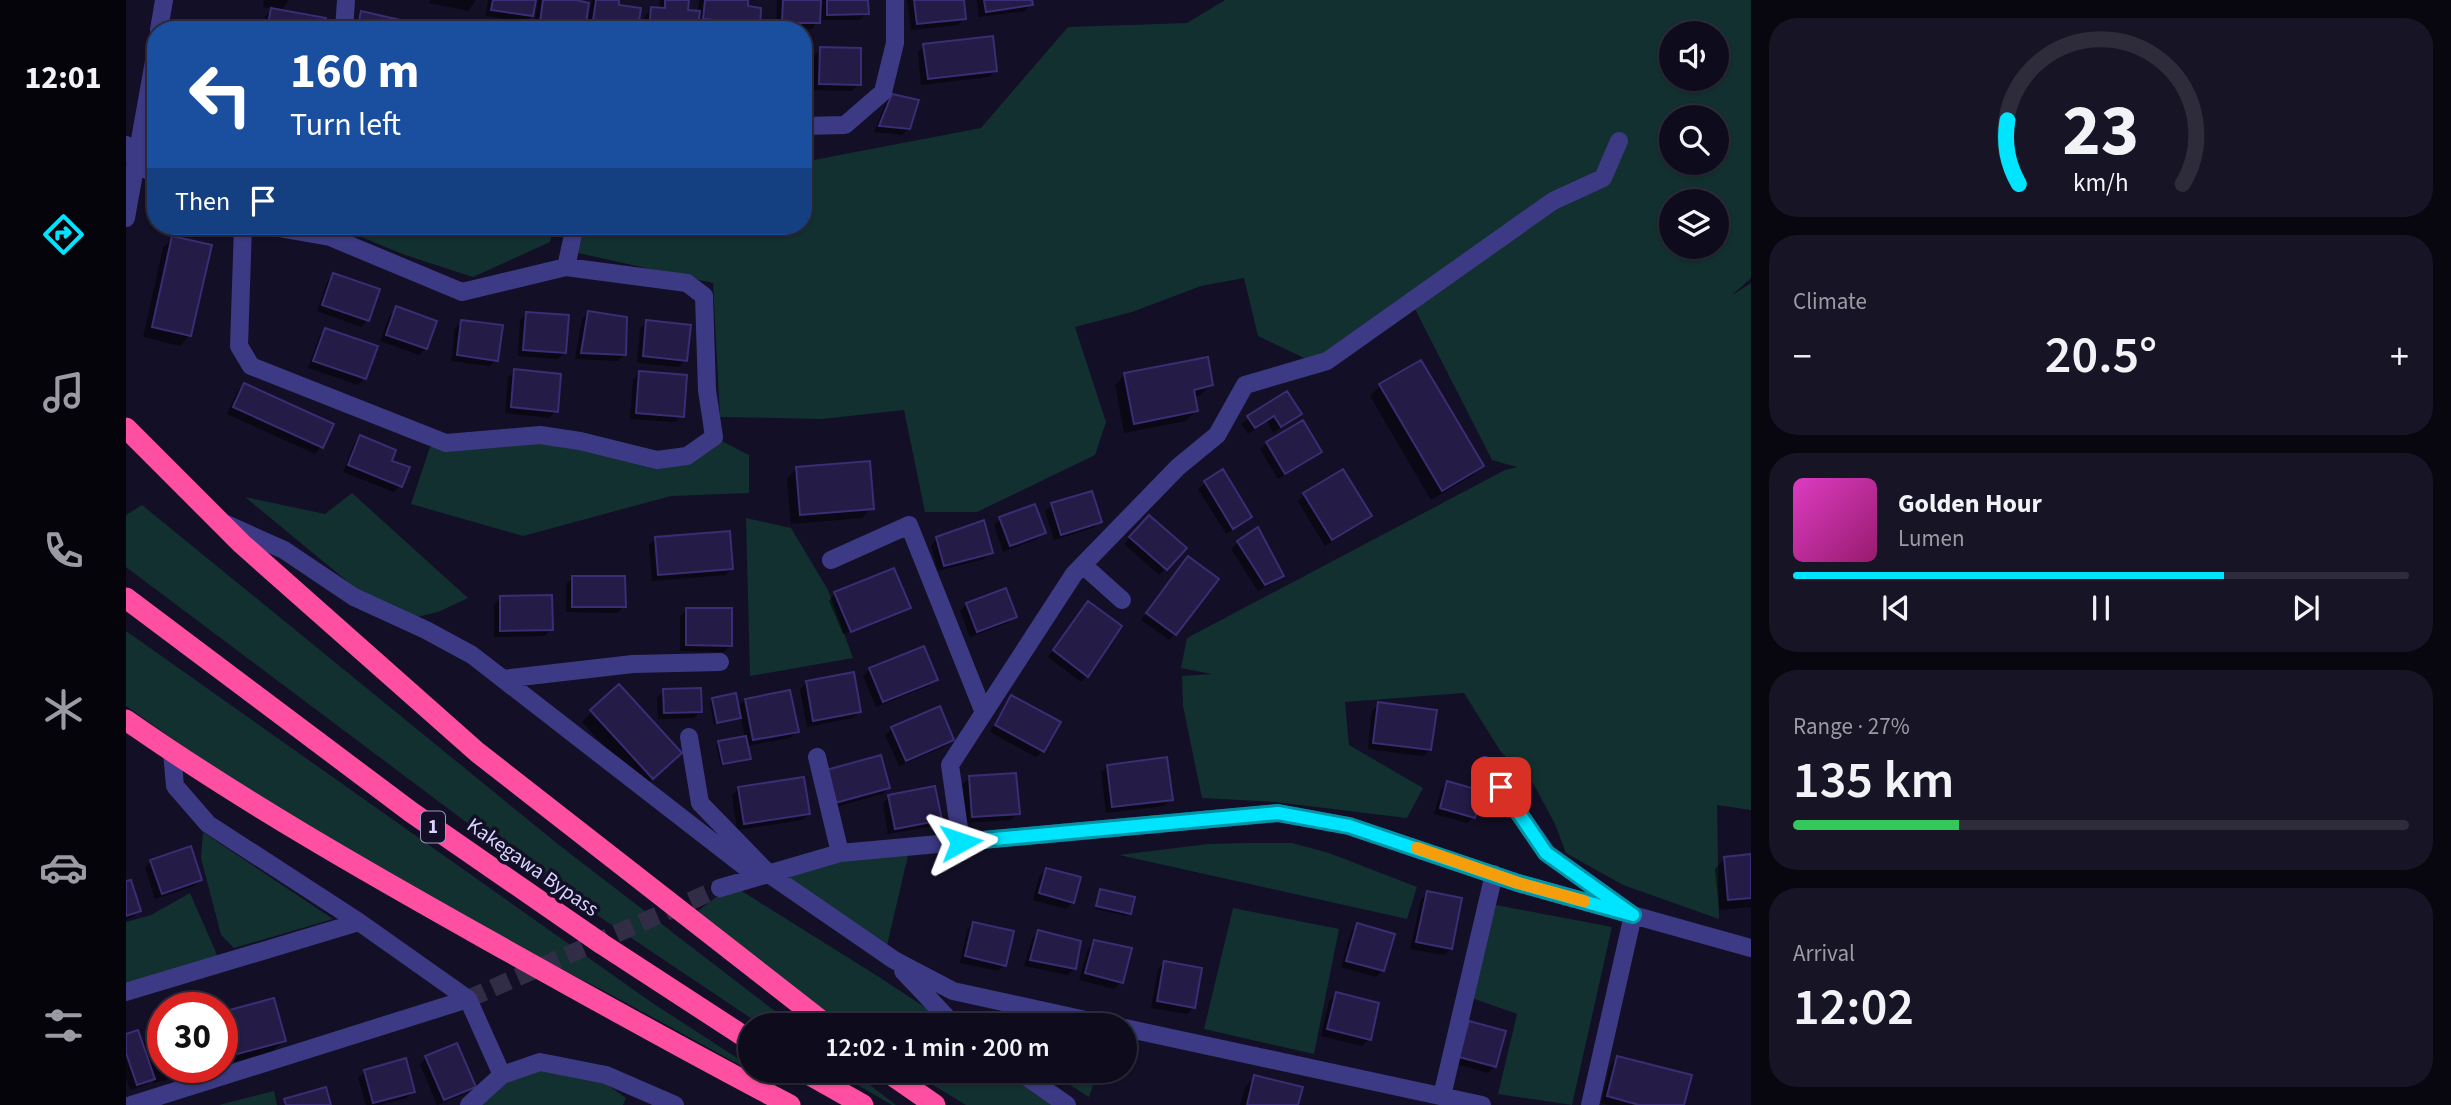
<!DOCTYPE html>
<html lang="en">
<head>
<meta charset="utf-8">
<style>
	body { margin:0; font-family:"Source Sans 3",sans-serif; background:#171425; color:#f1f3f6; height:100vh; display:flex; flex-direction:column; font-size:26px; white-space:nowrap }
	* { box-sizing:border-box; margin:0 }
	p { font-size:23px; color:#9b9ba3 }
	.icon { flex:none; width:38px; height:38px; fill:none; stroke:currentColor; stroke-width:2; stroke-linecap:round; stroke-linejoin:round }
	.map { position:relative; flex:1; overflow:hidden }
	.panel { display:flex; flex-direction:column; gap:18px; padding:18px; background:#08060f; width:700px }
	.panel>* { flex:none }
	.hud { position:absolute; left:21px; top:21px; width:665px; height:214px; border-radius:28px; box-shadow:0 2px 5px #0004,0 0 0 2px #2e2b3b; background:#1a4fa0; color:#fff; overflow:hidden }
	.buttons { position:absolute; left:1533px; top:21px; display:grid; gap:14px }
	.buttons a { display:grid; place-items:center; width:70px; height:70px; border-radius:50%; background:#0e0b1c; box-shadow:0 2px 5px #0004,0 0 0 2px #2e2b3b; font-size:35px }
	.speed { position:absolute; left:21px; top:992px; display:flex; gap:14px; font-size:35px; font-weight:700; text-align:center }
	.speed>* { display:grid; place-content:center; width:91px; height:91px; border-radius:50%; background:#0e0b1c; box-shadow:0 2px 5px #0004,0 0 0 2px #2e2b3b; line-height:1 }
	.speed .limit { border:10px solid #d22; background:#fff; color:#111 }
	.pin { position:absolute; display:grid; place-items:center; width:60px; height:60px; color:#fff; margin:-30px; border-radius:14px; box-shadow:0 4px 10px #0006 }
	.me { position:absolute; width:77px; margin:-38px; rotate:85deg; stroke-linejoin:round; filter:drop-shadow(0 0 5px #0008) }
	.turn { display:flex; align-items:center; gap:24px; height:147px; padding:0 28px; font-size:32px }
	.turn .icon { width:91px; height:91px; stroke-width:2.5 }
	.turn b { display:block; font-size:49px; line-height:60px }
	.then { display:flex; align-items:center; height:66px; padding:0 28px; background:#0003; gap:14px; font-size:26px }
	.big { font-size:52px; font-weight:600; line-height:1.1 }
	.panel .tile { flex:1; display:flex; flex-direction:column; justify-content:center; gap:10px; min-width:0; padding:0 24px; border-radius:28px; background:#171425 }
	.panel .dial { align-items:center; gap:0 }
	.dial svg { height:182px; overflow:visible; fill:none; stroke:#2e2b3b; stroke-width:7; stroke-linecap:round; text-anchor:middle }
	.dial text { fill:#f1f3f6; stroke:none }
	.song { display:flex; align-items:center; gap:21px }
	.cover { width:84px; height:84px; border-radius:10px; background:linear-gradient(135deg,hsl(310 70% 55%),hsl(320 70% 35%)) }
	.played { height:7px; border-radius:4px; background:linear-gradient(90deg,#00e5ff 70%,#2e2b3b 70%) }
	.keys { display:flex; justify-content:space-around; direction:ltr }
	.heat { display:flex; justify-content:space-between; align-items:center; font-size:38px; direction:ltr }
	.charge { height:10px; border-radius:5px; background:linear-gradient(90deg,#34c759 27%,#2e2b3b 0) }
	.trip { position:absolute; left:612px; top:1013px; width:399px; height:70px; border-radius:35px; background:#0e0b1c; box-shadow:0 2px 5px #0004,0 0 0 2px #2e2b3b; font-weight:600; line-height:70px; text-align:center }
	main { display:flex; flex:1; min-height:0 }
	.tab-bar { display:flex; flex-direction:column; width:126px; justify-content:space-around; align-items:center; background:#06040b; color:#9b9ba3 }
	.tab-bar .icon { width:49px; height:49px }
	.tab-bar .active { color:#00e5ff }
	.tab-bar b { font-size:32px; color:#f1f3f6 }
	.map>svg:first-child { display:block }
</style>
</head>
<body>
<main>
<nav class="tab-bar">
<b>12:01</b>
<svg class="icon active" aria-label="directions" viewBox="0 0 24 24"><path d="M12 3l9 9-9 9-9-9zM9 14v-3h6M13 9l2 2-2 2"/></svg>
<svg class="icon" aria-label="music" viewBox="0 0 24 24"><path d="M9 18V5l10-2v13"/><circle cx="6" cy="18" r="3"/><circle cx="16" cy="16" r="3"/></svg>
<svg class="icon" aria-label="phone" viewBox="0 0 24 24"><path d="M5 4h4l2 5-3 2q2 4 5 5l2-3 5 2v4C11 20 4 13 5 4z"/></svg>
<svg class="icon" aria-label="climate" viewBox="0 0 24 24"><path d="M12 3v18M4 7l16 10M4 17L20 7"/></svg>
<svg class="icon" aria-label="car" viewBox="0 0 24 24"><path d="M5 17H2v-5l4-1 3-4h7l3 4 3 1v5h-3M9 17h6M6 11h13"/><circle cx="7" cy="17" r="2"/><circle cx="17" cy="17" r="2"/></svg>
<svg class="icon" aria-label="filters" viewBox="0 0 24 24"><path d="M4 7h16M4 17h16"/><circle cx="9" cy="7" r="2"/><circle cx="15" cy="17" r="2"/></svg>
</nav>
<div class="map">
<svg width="1625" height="1105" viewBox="0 0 1625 1105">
	<rect width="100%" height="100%" fill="#130f26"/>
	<!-- green -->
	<path fill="#12302f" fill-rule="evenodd" d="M1099 0H1625V278L1605 296 1625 283V810L1591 805 1593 919 1497 885 1440 853 1429 824 1408 785 1375 752 1338 693 1219 702 1223 745 1297 788 1281 818 1149 802 1076 798 1057 706 1056 676 1086 674 1055 668 1061 638 1379 470 1391 467 1366 460 1289 309 1191 364 1132 336 1118 278 1075 286 1006 312 949 327 980 422 969 455 851 512H799L778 410 696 419 594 417 587 283 452 253 459 226H677V162L855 128 942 27 1061 23ZM1545 33H1591V79H1545ZM1545 117H1591V163H1545ZM1545 201H1591V247H1545Z
		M209 226H428L424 242 347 277 279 255Z
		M414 435 526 459 588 437 623 455V493L545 496 397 536 285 504 304 447Z
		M226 493 342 598 312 612 278 620 227 586 119 497 199 514Z
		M16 505 433 845 667 1025H635L404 870 0 567V515Z
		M620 518 665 528 702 590 727 658 624 676Z
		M0 631 525 1002 625 1067V1071L480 992 212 856 0 706Z
		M77 832 207 919 108 948 95 935 75 858Z
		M1121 843H1166L1203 853 1291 887 1281 919 993 855 1082 844Z
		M784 847 759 954 643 874Z
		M606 885 753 977 826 1025H718L568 914Z
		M64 893 92 957 0 987V922L25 915Z
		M1370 905 1486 927 1446 1105 1372 1094 1391 1014 1346 998Z
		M1107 908 1213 929 1188 1054 1078 1029Z
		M416 1070 476 1081 500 1098 497 1105H354L381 1074Z
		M708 1071H726L770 1105H766Z
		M784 1071H893L944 1105H840Z
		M922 1071H972L963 1097Z
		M148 1091 151 1105H93Z"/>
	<!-- shadow -->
	<path fill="#0007" d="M138 0H163L155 11 196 30H137L139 16 147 9 137 7Z
		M304 0H350L342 11 303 3Z
		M362 0H408L406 16 399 22 360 16Z
		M412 0H448L458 28 408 29Z
		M466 0H491V6L511 27 508 30 461 27Z
		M534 0H561V12L572 13 573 0H621L620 8 632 30H607L571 25V30H518L519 16 526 9H533Z
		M651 0H741V13L734 20H693L686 29 650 28Z
		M781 0H836L838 19 832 25 785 30Z
		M851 0H905V4L899 11 853 17Z
		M236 13 279 30H227L229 20Z
		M798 46 869 71 863 77 795 85 792 52Z
		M695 49 733 84 726 91 687 90 688 55Z
		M767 96 782 129 776 135 748 132 760 102Z
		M47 238 64 335 54 346 17 337 37 248Z
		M207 275 242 320 235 327 191 311 201 282Z
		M271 308 300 348 293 355 254 341 264 315Z
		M462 313 499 354 492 361 449 359 456 319Z
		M401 314 439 352 432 359 392 356 394 320Z
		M336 322 370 360 364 366 325 361 329 328Z
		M521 322 559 360 553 367 511 363 514 329Z
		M199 330 239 378 232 385 182 368 193 337Z
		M1294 362 1356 466 1346 476 1305 500 1244 396 1254 386Z
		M389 371 430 411 423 418 379 413 382 377Z
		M513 373 556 416 549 422 504 419 507 380Z
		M999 374 1085 385 1075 395 1068 397 1070 411 1060 421 998 433 989 385Z
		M118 385 195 447 189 454 101 414 111 392Z
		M1161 393 1173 414 1147 433 1141 421 1122 434 1115 424Z
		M235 437 263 462 274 486 268 492 217 472 228 444Z
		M1141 443 1194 452 1187 458 1152 479 1134 449Z
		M671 468 746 508 736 518 665 524 661 479Z
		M1079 483 1124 517 1100 534 1072 489Z
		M1179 494 1244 516 1237 522 1199 546 1172 501Z
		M926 505 974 522 967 528 928 540 919 511Z
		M874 519 918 532 911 539 877 552 868 525Z
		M1017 524 1058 548 1033 575 998 544Z
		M530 538 606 569 599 575 526 581 523 545Z
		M811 539 865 552 858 559 812 571 805 546Z
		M1112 542 1156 575 1149 582 1132 591 1105 549Z
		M1056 565 1049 634 1043 640 1015 620Z
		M447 578 498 606 491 613 440 612V584Z
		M709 594 783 607 776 614 718 638 778 613V609L717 634 703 601Z
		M374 598 425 629 419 636 368 637V605Z
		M962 603 961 676 955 682 922 657Z
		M841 604 889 616 882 623 844 637 834 611Z
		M561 610 605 645 598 652 554 651V616Z
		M744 669 809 680 803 686 750 707 737 676Z
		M680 683 734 712 727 718 681 727 674 689Z
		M538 691 574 711 568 718 532 719 531 698Z
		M885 697 917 751 910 757 864 732 879 704Z
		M587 700 611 708 619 700 671 731 664 738 620 746 623 758 620 761 595 766 590 745 593 743 619 738 615 716 610 720 588 725 584 703Z
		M1253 704 1304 750 1297 756 1242 749 1246 711Z
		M466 712 544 763 516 788 456 722Z
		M766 729 826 740 820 746 773 766 759 735Z
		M981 766 1045 799 1038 806 980 813 975 773Z
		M694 778 762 788 756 794 703 809Z
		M843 778 892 813 885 820 840 823 837 784Z
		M1321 783 1348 817 1341 823 1308 814 1315 790Z
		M613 788 683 814 676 820 611 830 606 795Z
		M763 797 814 819 807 826 762 834 757 804Z
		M1625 856V907L1593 910 1589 869 1599 858Z
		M25 861 74 880 68 886 29 899 19 868Z
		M920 870 947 902 940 909 907 900 913 877Z
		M0 883 13 911 7 917 0 920Z
		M975 891 1003 913 1000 916 969 909 972 894Z
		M1301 893 1325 949 1318 955 1284 949 1295 900Z
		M847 924 878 965 872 971 834 963 841 930Z
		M1232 925 1266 935 1256 971 1250 977 1215 967 1225 932Z
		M912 932 949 968 942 975 898 966 906 939Z
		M969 942 995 982 988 989 953 980 962 949Z
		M1038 963 1068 1007 1061 1014 1025 1008 1032 969Z
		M1210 994 1243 1039 1236 1046 1195 1036 1203 1001Z
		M96 1014 158 1041 147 1051 96 1065Z
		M1343 1023 1369 1066 1362 1073 1327 1063 1336 1029Z
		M27 1032 37 1068H85L28 1083 27 1078 20 1085 4 1090 0 1078V1036L15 1044Z
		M300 1058 348 1087 341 1093 311 1105 294 1064Z
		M1492 1058 1556 1105H1484L1475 1103 1485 1064Z
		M239 1072 288 1091 281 1098 254 1105H240L232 1078Z
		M1129 1077 1170 1105H1114L1119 1087Z"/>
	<!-- building -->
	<path fill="#241b47" stroke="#3b2d73" stroke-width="2" d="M367 0H410L407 16 365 10Z
		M417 0H450L463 3 459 29 414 22Z
		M470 0H493V5L515 8 512 28 467 21Z
		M539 0H563L562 10 574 11 572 30H523L525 7 539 8Z
		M579 0H622V6L635 8 634 30H612L613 22 577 19Z
		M657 0H695L694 23H656Z
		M701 0H742L743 14 701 15Z
		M788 0H838L840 19 791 24Z
		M858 0H906L907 5 860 12Z
		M145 8 200 18 198 30H141Z
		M235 11 283 22 281 30H231Z
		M867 36 871 71 802 79 797 44Z
		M694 47 735 48V85L693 84Z
		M766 94 793 100 784 129 753 126Z
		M46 236 86 245 65 336 26 327Z
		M207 273 254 289 243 321 196 305Z
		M270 306 311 321 301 349 260 335Z
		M462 311 501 317 500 355 455 353Z
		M400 312 443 315 440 353 397 350Z
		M335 320 377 325 372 361 331 355Z
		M520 320 565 325 561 361 517 356Z
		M199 328 252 346 240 379 187 361Z
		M1082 357 1087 385 1068 390 1072 411 1008 424 998 373Z
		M1295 360 1358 466 1316 491 1253 384Z
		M388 369 435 374 432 412 385 407Z
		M513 371 561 375 558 417 510 413Z
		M118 383 208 424 197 448 107 407Z
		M1161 391 1176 414 1155 427 1148 416 1129 428 1121 416Z
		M1177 420 1196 452 1159 474 1140 442Z
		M234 435 270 450 266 461 284 467 276 487 222 465Z
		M744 461 748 509 674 515 670 467Z
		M1097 469 1126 517 1107 529 1078 481Z
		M1217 469 1246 516 1206 540 1177 493Z
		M966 491 976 522 935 535 925 503Z
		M909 504 920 533 884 546 873 517Z
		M1023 515 1061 548 1041 570 1003 537Z
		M858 520 867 553 818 566 810 537Z
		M1132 527 1158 576 1139 585 1111 541Z
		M604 531 607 569 532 575 529 537Z
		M1062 556 1093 579 1050 635 1020 613Z
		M768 568 785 608 725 632 708 592Z
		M446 576H499L500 607H446Z
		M880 588 891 617 851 632 840 603Z
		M426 595 427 630 374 631V596Z
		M962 601 996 626 962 677 927 650Z
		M560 608H606V646L560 645Z
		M798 646 812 680 757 702 743 668Z
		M728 672 735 712 687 721 680 681Z
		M493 684 556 753 527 779 464 710Z
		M575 688 576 712 538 713 537 689Z
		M664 690 673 732 627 740 619 699Z
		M610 693 615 718 591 723 586 698Z
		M885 695 935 722 918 752 869 725Z
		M1252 702 1311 710 1305 750 1247 743Z
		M814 706 828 740 780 761 765 727Z
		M620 736 625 759 597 764 592 741Z
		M755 755 764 788 709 803 700 770Z
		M1041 757 1047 800 986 807 981 765Z
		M890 773 894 814 846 817 843 776Z
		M678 777 684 814 618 824 612 787Z
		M1321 781 1356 791 1349 818 1314 808Z
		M809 786 816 820 769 829 762 795Z
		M65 846 76 880 36 894 24 860Z
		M1625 854V898L1602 900 1598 857Z
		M920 868 955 877 948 903 913 893Z
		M5 880 15 911 0 916V881Z
		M974 889 1009 897 1005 914 970 906Z
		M1301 891 1336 898 1326 949 1290 942Z
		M847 922 888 931 880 966 839 956Z
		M1231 923 1269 934 1258 971 1220 961Z
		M912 930 955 941 950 969 904 960Z
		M968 940 1006 948 997 983 959 973Z
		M1038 961 1076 968 1069 1008 1031 1001Z
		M1210 992 1253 1003 1245 1040 1201 1029Z
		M148 998 160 1041 96 1058V1012Z
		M1343 1021 1380 1031 1370 1067 1333 1057Z
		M37 1027V1068H61L38 1073 26 1030Z
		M12 1030 29 1079 11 1085 0 1053V1034Z
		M331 1043 350 1087 318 1100 299 1056Z
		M1491 1056 1566 1075 1558 1105H1513L1481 1096Z
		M280 1058 289 1092 247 1103 238 1070Z
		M1128 1075 1177 1087 1172 1105H1121Z
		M200 1087 205 1105H160L158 1099Z"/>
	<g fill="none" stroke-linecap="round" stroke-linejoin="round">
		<!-- minor-tunnel -->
		<path stroke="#312d47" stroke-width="18" stroke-dasharray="18 9" stroke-linecap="butt" d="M342 999 594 888"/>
		<!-- minor -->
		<path stroke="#3d3a85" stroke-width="18" d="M33 30 38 0
			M218 30 220 0
			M677 126 719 125 757 92 769 43V0
			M0 145 11 164 30 175
			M0 218 30 50
			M117 226 113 346 125 366 320 443 414 435 454 441 531 460 561 456 588 437 581 390 578 296 561 283 440 267 336 292 204 237 141 226
			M440 267 449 226
			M100 524 158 550 228 597 300 630 346 655 632 877
			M705 560 783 525 858 713
			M957 565 996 600
			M377 679 507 664 594 662
			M563 737 574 803 643 874 768 960 827 991 987 1026
			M46 752 49 786 82 824 233 922 342 999 376 1075
			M691 757 714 853
			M1359 765 1421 853 1507 915 1464 1105
			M835 842 824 765 948 574 1052 467 1091 435 1119 385 1201 361 1427 201 1477 178 1493 141
			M594 888 714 853 1152 813 1223 826 1392 883 1625 948
			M777 971 829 1026
			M0 992 233 922
			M999 1028 1356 1105
			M892 1071 941 1105
			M1316 1096 1368 874
			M5 1105 342 999
			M343 1105 376 1075 414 1062 480 1075 549 1105"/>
		<!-- highway -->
		<path stroke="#ff4fa3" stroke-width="21" d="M0 428 116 544 351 752 702 1026
			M0 598 285 812 476 944 625 1041
			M0 720C116 801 239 871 362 940 462 996 562 1052 664 1105
			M677 1071 737 1105
			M760 1071 809 1105"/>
	</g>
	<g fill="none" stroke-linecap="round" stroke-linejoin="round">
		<defs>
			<path id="route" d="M835 842 1152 813 1223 826 1392 883 1507 915 1420 853 1375 787"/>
		</defs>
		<!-- route casing -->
		<use href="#route" stroke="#0095a6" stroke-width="18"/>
		<!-- route -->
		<use href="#route" stroke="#00e5ff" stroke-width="12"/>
		<!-- slow -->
		<path stroke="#f59e0b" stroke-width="12" d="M1291 848 1392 883 1458 901"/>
	</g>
	<g text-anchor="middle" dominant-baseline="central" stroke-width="7" stroke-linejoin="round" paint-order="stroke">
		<!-- shield labels -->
		<rect fill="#130f26" stroke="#9e99be" stroke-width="2" x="295" y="811.5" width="24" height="31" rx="5"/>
		<g font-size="19" font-weight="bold" fill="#d9d4ff">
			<text x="307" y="827">1</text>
		</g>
		<!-- street labels -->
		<g font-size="21" fill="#d9d4ff" stroke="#130f26">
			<text transform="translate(407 867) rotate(35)">Kakegawa Bypass</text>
		</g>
	</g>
</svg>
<div class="buttons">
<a><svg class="icon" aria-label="sound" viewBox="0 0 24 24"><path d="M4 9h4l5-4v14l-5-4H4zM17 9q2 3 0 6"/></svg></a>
<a><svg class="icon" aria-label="search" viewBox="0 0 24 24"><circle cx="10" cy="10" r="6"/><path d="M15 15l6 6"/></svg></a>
<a><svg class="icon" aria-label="layers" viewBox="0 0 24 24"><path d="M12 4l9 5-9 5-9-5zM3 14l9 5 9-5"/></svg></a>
</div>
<div class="speed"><div class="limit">30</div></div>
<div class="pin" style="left:1375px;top:787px;background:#d93025"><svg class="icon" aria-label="arrive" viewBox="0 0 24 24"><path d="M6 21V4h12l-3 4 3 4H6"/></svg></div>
<svg class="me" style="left:835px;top:842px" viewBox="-20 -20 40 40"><path d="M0-17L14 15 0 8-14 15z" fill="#00e5ff" stroke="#fff" stroke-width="4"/></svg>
<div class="trip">12:02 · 1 min · 200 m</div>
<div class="hud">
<div class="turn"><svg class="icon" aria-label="left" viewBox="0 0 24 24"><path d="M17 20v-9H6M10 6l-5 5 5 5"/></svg><div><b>160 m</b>Turn left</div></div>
<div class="then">Then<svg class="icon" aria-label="arrive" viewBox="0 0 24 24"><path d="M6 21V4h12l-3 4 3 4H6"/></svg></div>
</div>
</div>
<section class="panel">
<div class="tile dial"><svg viewBox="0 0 100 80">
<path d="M14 69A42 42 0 1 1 86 69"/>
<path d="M14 69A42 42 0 0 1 9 41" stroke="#00e5ff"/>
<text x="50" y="56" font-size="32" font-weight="700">23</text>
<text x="50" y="72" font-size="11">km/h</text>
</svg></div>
<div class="tile"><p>Climate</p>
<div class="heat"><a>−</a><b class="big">20.5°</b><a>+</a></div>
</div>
<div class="tile">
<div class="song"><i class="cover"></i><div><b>Golden Hour</b><p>Lumen</p></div></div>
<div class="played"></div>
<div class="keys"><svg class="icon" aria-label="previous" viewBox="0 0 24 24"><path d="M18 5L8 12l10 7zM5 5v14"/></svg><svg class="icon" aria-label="pause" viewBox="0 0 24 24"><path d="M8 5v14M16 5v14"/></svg><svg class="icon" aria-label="next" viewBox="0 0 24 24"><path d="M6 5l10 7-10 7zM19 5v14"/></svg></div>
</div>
<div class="tile"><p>Range · 27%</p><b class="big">135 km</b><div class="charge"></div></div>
<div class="tile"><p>Arrival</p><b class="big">12:02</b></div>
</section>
</main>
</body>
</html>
